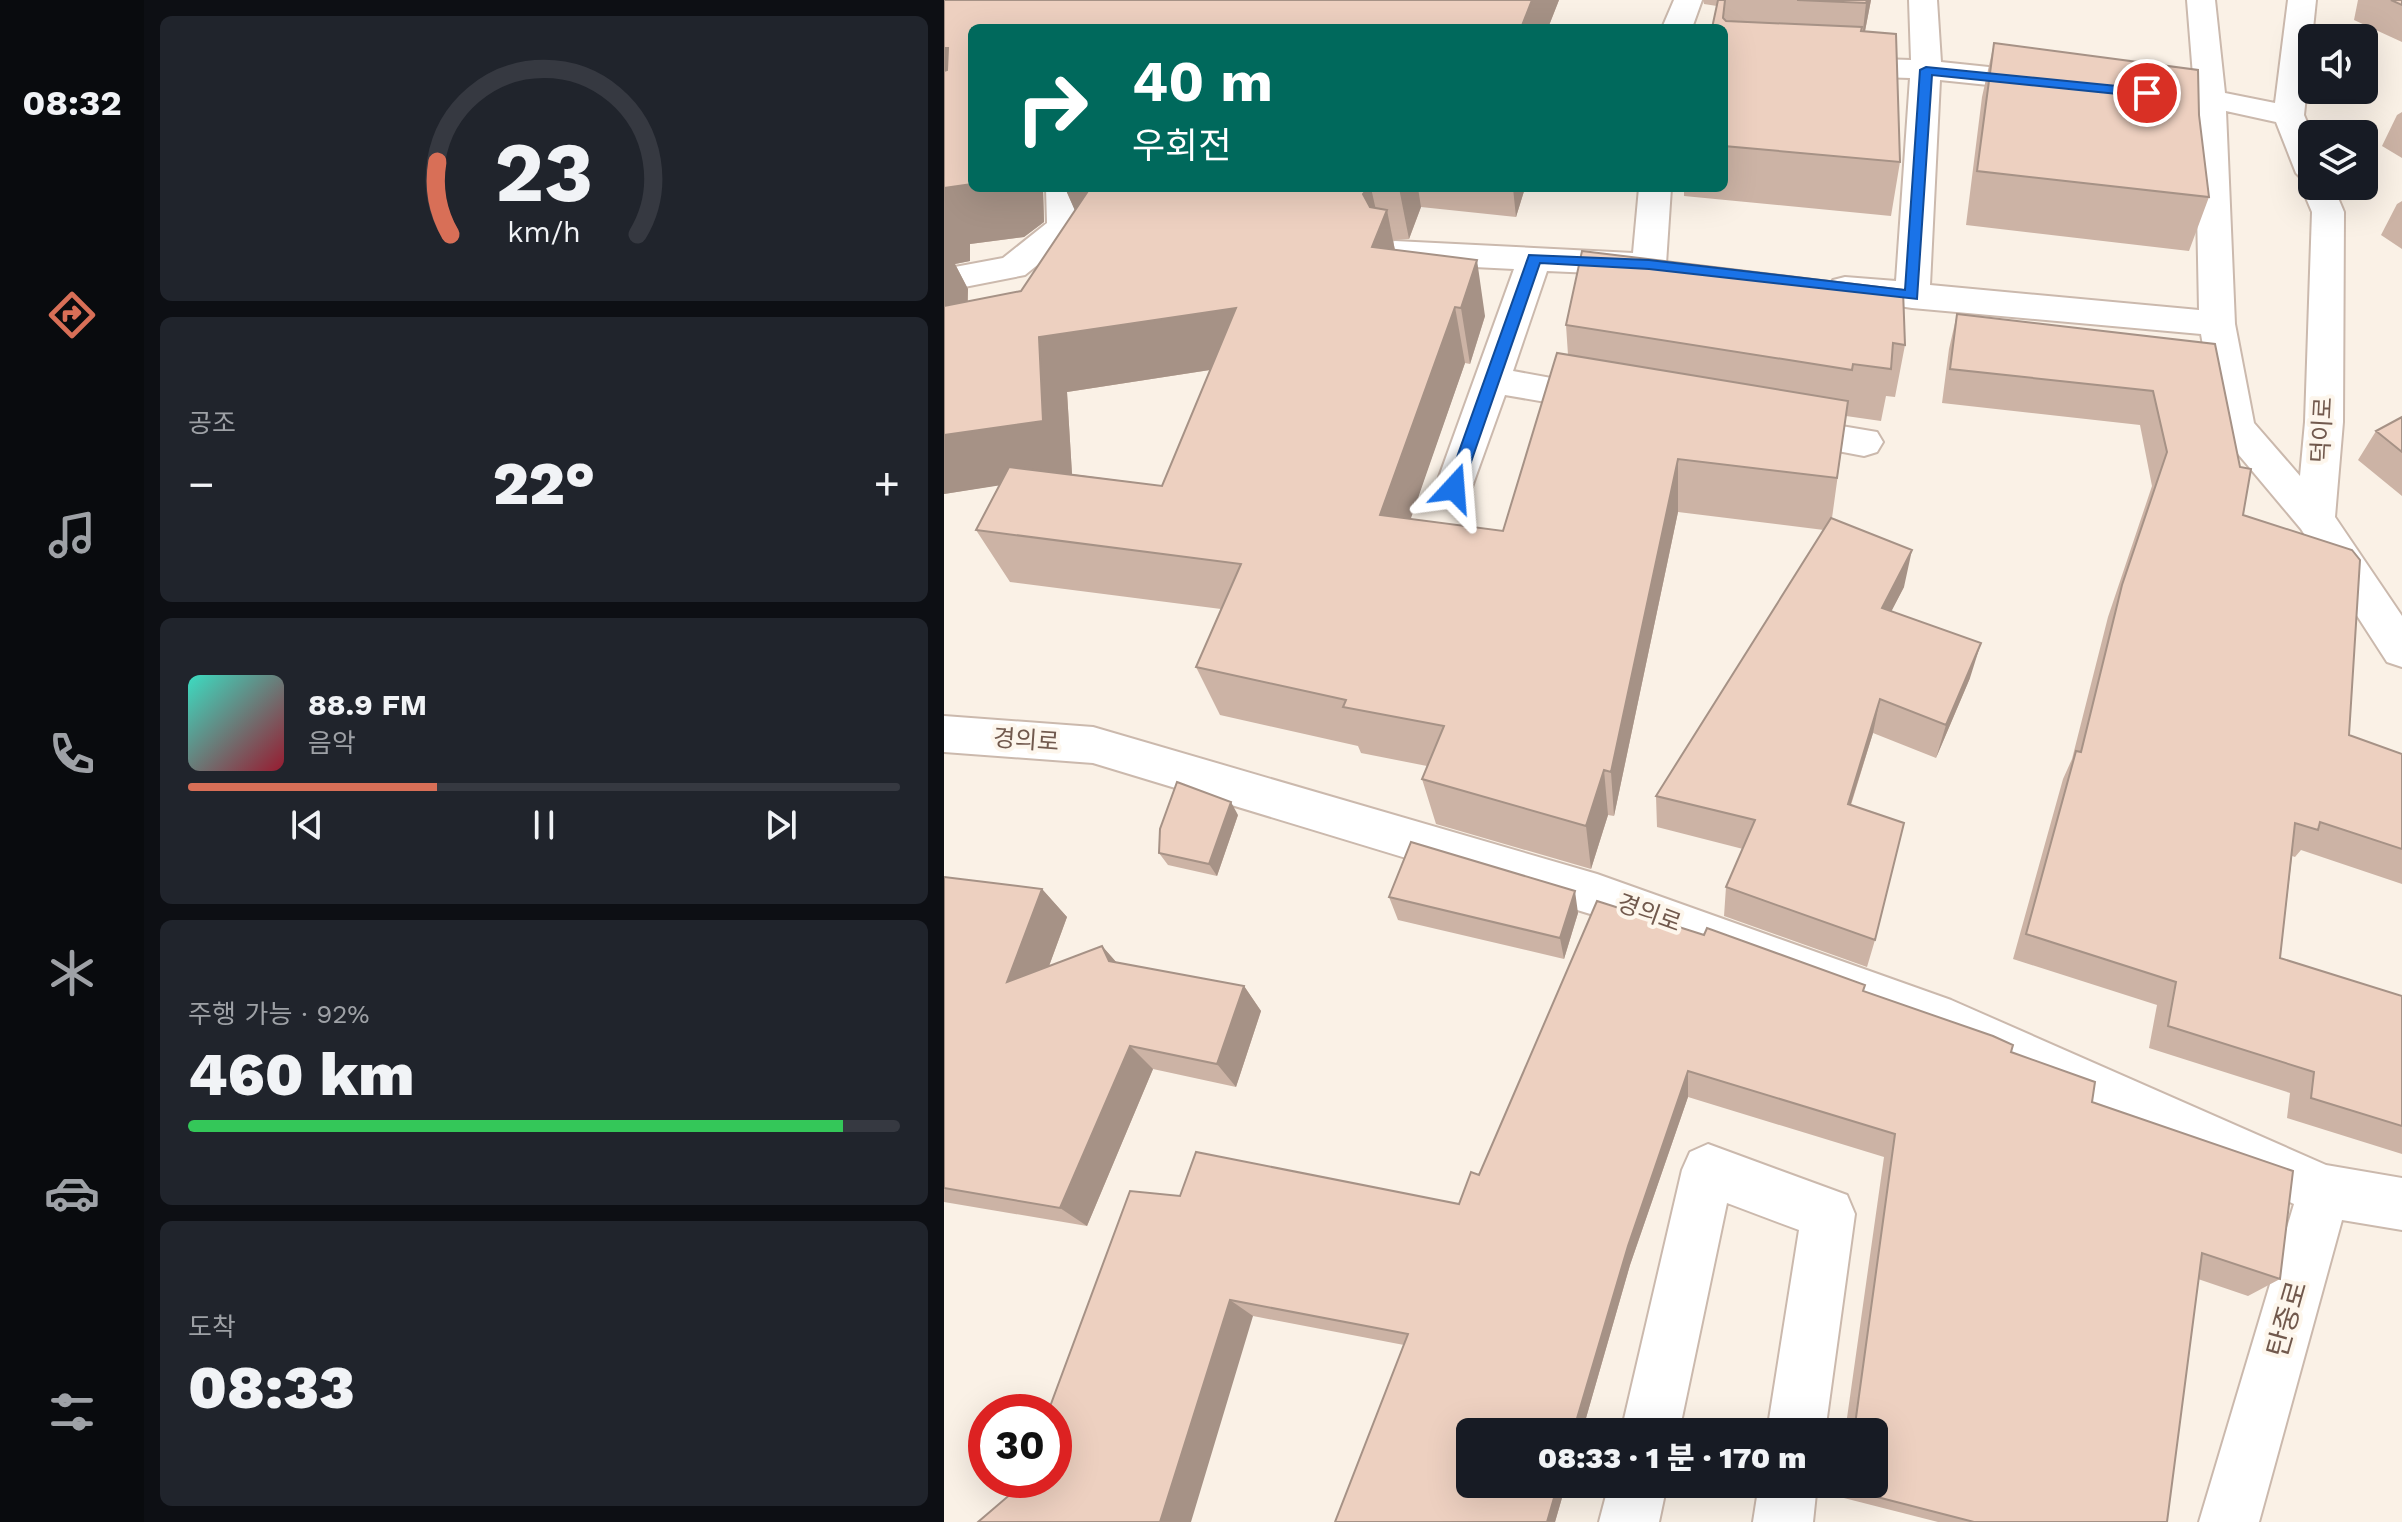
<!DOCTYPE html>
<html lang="ko">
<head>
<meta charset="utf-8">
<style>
	body { margin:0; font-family:"Work Sans","Noto Sans KR",sans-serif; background:#20242c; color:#f1f3f6; height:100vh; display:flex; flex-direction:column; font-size:30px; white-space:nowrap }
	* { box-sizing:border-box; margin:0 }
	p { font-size:26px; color:#9ea1a6 }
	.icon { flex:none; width:44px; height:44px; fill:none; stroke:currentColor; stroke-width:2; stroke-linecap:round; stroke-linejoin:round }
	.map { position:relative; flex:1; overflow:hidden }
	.sheet { display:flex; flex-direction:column; gap:16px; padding:16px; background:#0d0f14; width:800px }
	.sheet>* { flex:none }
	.guide { position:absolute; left:24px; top:24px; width:760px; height:168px; border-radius:12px; box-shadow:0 8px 32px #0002; background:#00695c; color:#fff; overflow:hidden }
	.fabs { position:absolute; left:1354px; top:24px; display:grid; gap:16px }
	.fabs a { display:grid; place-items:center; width:80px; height:80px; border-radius:12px; background:#171b24; box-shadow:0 8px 32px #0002; font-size:40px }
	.speed { position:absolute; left:24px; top:1394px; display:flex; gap:16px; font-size:40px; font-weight:700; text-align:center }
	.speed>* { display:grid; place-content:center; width:104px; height:104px; border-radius:50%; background:#171b24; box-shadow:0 8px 32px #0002; line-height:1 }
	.speed .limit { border:12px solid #d22; background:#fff; color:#111 }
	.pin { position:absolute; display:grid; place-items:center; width:68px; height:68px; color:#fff; margin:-34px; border:4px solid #fff; border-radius:50%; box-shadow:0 2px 8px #0007 }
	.me { position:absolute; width:88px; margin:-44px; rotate:19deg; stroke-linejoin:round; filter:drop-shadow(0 0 6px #0008) }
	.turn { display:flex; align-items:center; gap:28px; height:168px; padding:0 32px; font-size:36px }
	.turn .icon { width:104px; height:104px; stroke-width:2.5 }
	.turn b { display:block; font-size:56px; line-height:68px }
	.big { font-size:60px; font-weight:800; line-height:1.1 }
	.sheet .widget { flex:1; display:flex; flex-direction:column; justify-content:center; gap:12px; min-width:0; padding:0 28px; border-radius:12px; background:#20242c }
	.sheet .dial { align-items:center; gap:0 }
	.dial svg { height:208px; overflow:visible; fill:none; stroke:#363941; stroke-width:7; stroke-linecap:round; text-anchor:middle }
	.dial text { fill:#f1f3f6; stroke:none }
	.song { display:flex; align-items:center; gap:24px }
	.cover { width:96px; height:96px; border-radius:12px; background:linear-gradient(135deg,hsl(170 70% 55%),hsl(350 70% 35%)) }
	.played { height:8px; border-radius:4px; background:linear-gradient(90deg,#d86f57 35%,#363941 35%) }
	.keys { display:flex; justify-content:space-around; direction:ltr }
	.heat { display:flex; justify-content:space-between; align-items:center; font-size:44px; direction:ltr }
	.charge { height:12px; border-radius:6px; background:linear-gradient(90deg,#34c759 92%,#363941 0) }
	.trip { position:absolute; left:512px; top:1418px; width:432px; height:80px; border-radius:12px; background:#171b24; box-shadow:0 8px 32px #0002; font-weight:800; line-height:80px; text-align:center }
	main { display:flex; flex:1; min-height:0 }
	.dock { display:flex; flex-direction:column; width:144px; justify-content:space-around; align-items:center; background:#090b0e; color:#9ea1a6 }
	.dock .icon { width:56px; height:56px }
	.dock .on { color:#d86f57 }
	.dock b { font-size:36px; color:#f1f3f6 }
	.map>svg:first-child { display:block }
</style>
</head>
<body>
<main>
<nav class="dock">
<b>08:32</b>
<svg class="icon on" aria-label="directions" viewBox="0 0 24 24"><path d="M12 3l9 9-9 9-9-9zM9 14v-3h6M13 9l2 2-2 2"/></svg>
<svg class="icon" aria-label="music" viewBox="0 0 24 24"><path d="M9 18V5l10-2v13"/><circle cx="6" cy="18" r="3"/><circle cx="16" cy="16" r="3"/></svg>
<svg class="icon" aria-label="phone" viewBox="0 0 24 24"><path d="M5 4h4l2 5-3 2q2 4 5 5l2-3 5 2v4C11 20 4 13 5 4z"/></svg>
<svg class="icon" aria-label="climate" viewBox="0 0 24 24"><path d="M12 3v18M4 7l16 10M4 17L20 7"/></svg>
<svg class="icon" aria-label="car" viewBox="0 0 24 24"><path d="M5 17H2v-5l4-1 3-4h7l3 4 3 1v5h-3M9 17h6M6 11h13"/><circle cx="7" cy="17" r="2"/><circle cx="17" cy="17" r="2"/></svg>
<svg class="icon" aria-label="filters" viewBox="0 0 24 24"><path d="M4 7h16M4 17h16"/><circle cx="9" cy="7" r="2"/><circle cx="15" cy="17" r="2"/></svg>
</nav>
<section class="sheet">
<div class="widget dial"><svg viewBox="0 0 100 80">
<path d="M14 69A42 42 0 1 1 86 69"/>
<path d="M14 69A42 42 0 0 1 9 41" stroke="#d86f57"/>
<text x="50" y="56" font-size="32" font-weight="700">23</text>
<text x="50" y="72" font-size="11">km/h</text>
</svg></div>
<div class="widget"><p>공조</p>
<div class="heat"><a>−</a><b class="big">22°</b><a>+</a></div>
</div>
<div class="widget">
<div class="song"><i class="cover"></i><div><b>88.9 FM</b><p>음악</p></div></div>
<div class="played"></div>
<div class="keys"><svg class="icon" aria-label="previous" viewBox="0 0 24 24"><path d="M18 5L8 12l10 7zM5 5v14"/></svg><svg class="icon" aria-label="pause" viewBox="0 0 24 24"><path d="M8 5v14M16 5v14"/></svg><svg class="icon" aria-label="next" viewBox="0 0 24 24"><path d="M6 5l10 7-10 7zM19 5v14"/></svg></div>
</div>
<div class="widget"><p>주행 가능 · 92%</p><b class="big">460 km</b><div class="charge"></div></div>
<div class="widget"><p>도착</p><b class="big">08:33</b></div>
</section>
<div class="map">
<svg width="1458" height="1522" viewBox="0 0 1458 1522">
	<rect width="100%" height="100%" fill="#faf1e6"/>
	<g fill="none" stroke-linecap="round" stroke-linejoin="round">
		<defs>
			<path id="minor" d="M730 0H758L748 28H718Z
				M965 0H993L997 62 1101 73 1112 76 1116 82 1112 88 1101 91 996 80 986 285 1255 310 1251 107 1186 98 1182 92 1186 86 1197 83 1250 88 1243 0H1271L1281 93 1331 103 1344 0H1372L1360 115 1368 134V186H1389L1400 212 1399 422 1391 517 1458 616V667L1443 662 1357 529 1279 436 1273 427 1257 334 968 308 889 296 884 288 889 280 901 277 952 281 966 78 780 72V54L967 60ZM1282 111 1332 122 1352 173 1360 181 1357 186 1368 212 1361 422 1356 476 1310 423 1291 324Z
				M102 188H134L137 227 132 234 81 275 0 291V269L59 258 103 223Z
				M695 188H727L722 264 717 272 694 275 603 271 569 371 673 390 678 399 673 408 660 412 561 395 524 498 510 502 496 498 491 488 570 269 451 263 439 260 434 252 439 244 451 241 689 253Z
				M838 416 933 432 939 442 933 452 920 456 825 438 819 429 825 420Z
				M0 716 149 727 653 874 1007 1000 1382 1165 1458 1178V1230L1398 1220 1315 1522H1255L1350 1204 978 1035 653 916 149 763 0 752Z
				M764 1144 903 1195 911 1214 881 1432H823L855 1230 783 1203 735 1432H677L738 1170 746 1152Z
				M665 1484H723L715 1522H655Z
				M815 1484H873L869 1522H809Z"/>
		</defs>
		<!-- minor casing -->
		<use href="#minor" stroke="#cbb9ad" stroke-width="4"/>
		<!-- minor -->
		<use href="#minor" fill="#fff" fill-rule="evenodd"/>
	</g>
	<!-- wall -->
	<path fill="#ccb3a5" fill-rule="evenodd" d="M0 0H615L604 28H28V188H99L100 222 80 237 26 244V261L11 264 24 289V301L77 291 131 210 121 188H581L572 217 477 207 465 239 449 240 451 250 541 316 526 364 521 363 466 519 559 531 624 355 622 325 638 251 961 345 951 397 942 396 937 421 902 416 888 518 960 587 947 611 1026 678 992 758 929 733 907 805 931 940 923 967 780 916 782 887 799 849 713 827 712 796 880 530 734 512 670 816 664 815 647 869 492 824 478 779 483 766 417 753 414 746 276 715 252 667 277 609 66 582 32 530 55 485 0 494ZM266 370 218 486 128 474 123 392Z
		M759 0H927L921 31 956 162 947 216 740 196V188H780V28L773 6 760 4Z
		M1414 0H1458V42L1410 20Z
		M1050 43 1255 115 1265 197 1245 251 1022 225 1038 97Z
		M1458 112V158L1438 146 1453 115Z
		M1458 201V249L1437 235 1453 204Z
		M1013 314 1271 344 1299 515 1405 735 1458 754V884L1357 850 1351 857 1348 856 1336 958 1458 996V1154L1343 1118 1346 1093 1205 1048 1213 1005 1069 959 1119 779 1128 759 1164 617 1208 486 1196 425 998 403 1005 349Z
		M1458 417V496L1414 460 1432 431Z
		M294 815 273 876 224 865 215 853Z
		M0 877 98 889 123 917 105 966 158 946 172 962 300 986 317 1011 292 1087 209 1069 143 1226 0 1202Z
		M445 897 634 913 620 959 454 920Z
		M653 901 919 991 1067 1052 1148 1102 1336 1279 1304 1296 1254 1279 1223 1522H994L892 1496 894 1484H930V1432H901L940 1157 744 1097 686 1265 638 1432H526L622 1484 611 1522H391L460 1345 309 1316 76 1486 236 1196 515 1204 535 1175Z"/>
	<!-- shaded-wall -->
	<path fill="#a69286" d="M588 0H615L604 28H577Z
		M923 0H927L916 57 922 3Z
		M0 48H4L28 101 0 109Z
		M28 184V188H99L100 222 80 237 26 244V261L11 264 24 289 21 363 0 326V188Z
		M121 188H168L139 229Z
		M424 188H427L436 228 443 210 454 266 428 247 419 194Z
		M455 188H474L477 207 465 239Z
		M569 188H581L572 217Z
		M533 260 541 316 526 364 517 308Z
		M511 307 521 363 450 567 436 515Z
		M292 308 311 363 123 392 128 474 0 494V435L95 337Z
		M734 459V512L670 816 667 772Z
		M968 550 960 587 931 643 938 608Z
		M1037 643 1026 678 992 758 1002 725Z
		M936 699 929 733 897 835 904 804Z
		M660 770 664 815 647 869 642 826Z
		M287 802 294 815 273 876 265 864Z
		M98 889 123 917 90 1007 63 982Z
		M631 891 634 913 620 959 616 938Z
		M158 946 181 972 165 961Z
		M300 986 317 1011 292 1087 273 1064Z
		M186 1046 209 1069 143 1226 116 1208Z
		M744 1071V1097L686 1265 638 1432H629L684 1246Z
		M286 1300 309 1316 247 1522H216Z
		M614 1484H622L611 1522H603Z"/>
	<!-- building -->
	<path fill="#edd0c0" stroke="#a69286" stroke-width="2" d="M0 0H588L577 28H28V184L0 188V71L3 70 4 48H0Z
		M774 0H781L779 18 782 21 918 27 917 31 952 34 956 162 780 146V28H768Z
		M853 0H923L922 3Z
		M1447 0H1458V5Z
		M1050 43 1254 70 1255 115 1265 197 1033 171Z
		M146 188H424L419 194 426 207 443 210 428 247 533 260 517 308 511 307 436 515 559 531 613 353 904 401 893 478 734 459 667 772 660 770 642 826 478 779 500 726 399 707 402 700 252 667 297 564 32 530 65 467 218 486 292 308 95 337 99 421 0 435V306L77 291Z
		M638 251 959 290 961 345 949 343 947 369 909 364 908 370 622 325Z
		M1013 314 1271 344 1296 467 1307 469 1299 515 1408 550 1416 560 1405 735 1458 754V849L1376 822 1374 830 1351 823 1336 958 1458 996V1126L1367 1098 1370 1072 1224 1026 1232 982 1082 934 1132 751 1137 752 1178 585 1223 452 1209 391 1006 369Z
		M1458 417V452L1432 431Z
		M887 518 968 550 938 608 1037 643 1002 725 936 699 904 804 960 823 931 940 782 887 811 820 712 796Z
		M233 782 287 802 265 864 215 853 216 829Z
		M467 842 631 891 616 938 445 897Z
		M0 877 98 889 63 982 158 946 165 961 300 986 273 1064 186 1046 116 1208 0 1188Z
		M653 901 760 935 763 928 921 985 919 991 1049 1036 1069 1045 1067 1052 1151 1082 1148 1102 1349 1171 1336 1279 1258 1253 1223 1522H1030L902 1489 903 1484H930V1432H910L951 1134 744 1071 684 1246 629 1432H526V1484H614L603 1522H391L464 1334 286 1300 216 1522H34L76 1486 78 1480H110V1412H104L186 1191 236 1196 252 1152 515 1204 527 1172 535 1175Z"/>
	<!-- route -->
	<path fill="#1a73e8" stroke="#114b97" stroke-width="2" d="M982 67 1203 89 1210 93 1203 97 988 75 973 299 705 269 596 263 518 488 510 494 504 492 502 488 585 255 705 260 961 290 976 70Z"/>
	<g text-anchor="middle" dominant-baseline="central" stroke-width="8" stroke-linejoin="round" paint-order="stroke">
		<!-- street labels -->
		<g font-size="24" fill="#71594d" stroke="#fdf6ec">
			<text transform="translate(1378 430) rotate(-87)">덕이로</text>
			<text transform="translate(82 740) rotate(4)">경의로</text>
			<text transform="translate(705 913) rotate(20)">경의로</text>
		</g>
		<!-- near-street labels -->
		<g font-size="28" fill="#71594d" stroke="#fdf6ec">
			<text transform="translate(1343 1319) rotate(-74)">탄중로</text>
		</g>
	</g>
</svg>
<div class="fabs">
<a><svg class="icon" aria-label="sound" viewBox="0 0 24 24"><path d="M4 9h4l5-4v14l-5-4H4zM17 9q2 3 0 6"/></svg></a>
<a><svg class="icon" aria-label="layers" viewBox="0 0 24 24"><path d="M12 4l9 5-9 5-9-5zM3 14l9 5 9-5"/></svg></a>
</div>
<div class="speed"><div class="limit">30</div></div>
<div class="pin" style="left:1203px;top:93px;background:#d93025"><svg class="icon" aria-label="arrive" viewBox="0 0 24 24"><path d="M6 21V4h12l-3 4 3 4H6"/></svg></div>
<svg class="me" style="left:510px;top:488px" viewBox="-20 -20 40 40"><path d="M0-17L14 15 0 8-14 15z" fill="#1a73e8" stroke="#fff" stroke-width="4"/></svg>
<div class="trip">08:33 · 1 분 · 170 m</div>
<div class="guide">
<div class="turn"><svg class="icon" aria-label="right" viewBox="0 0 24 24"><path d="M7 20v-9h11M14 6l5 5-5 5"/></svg><div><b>40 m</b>우회전</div></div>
</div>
</div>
</main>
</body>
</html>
